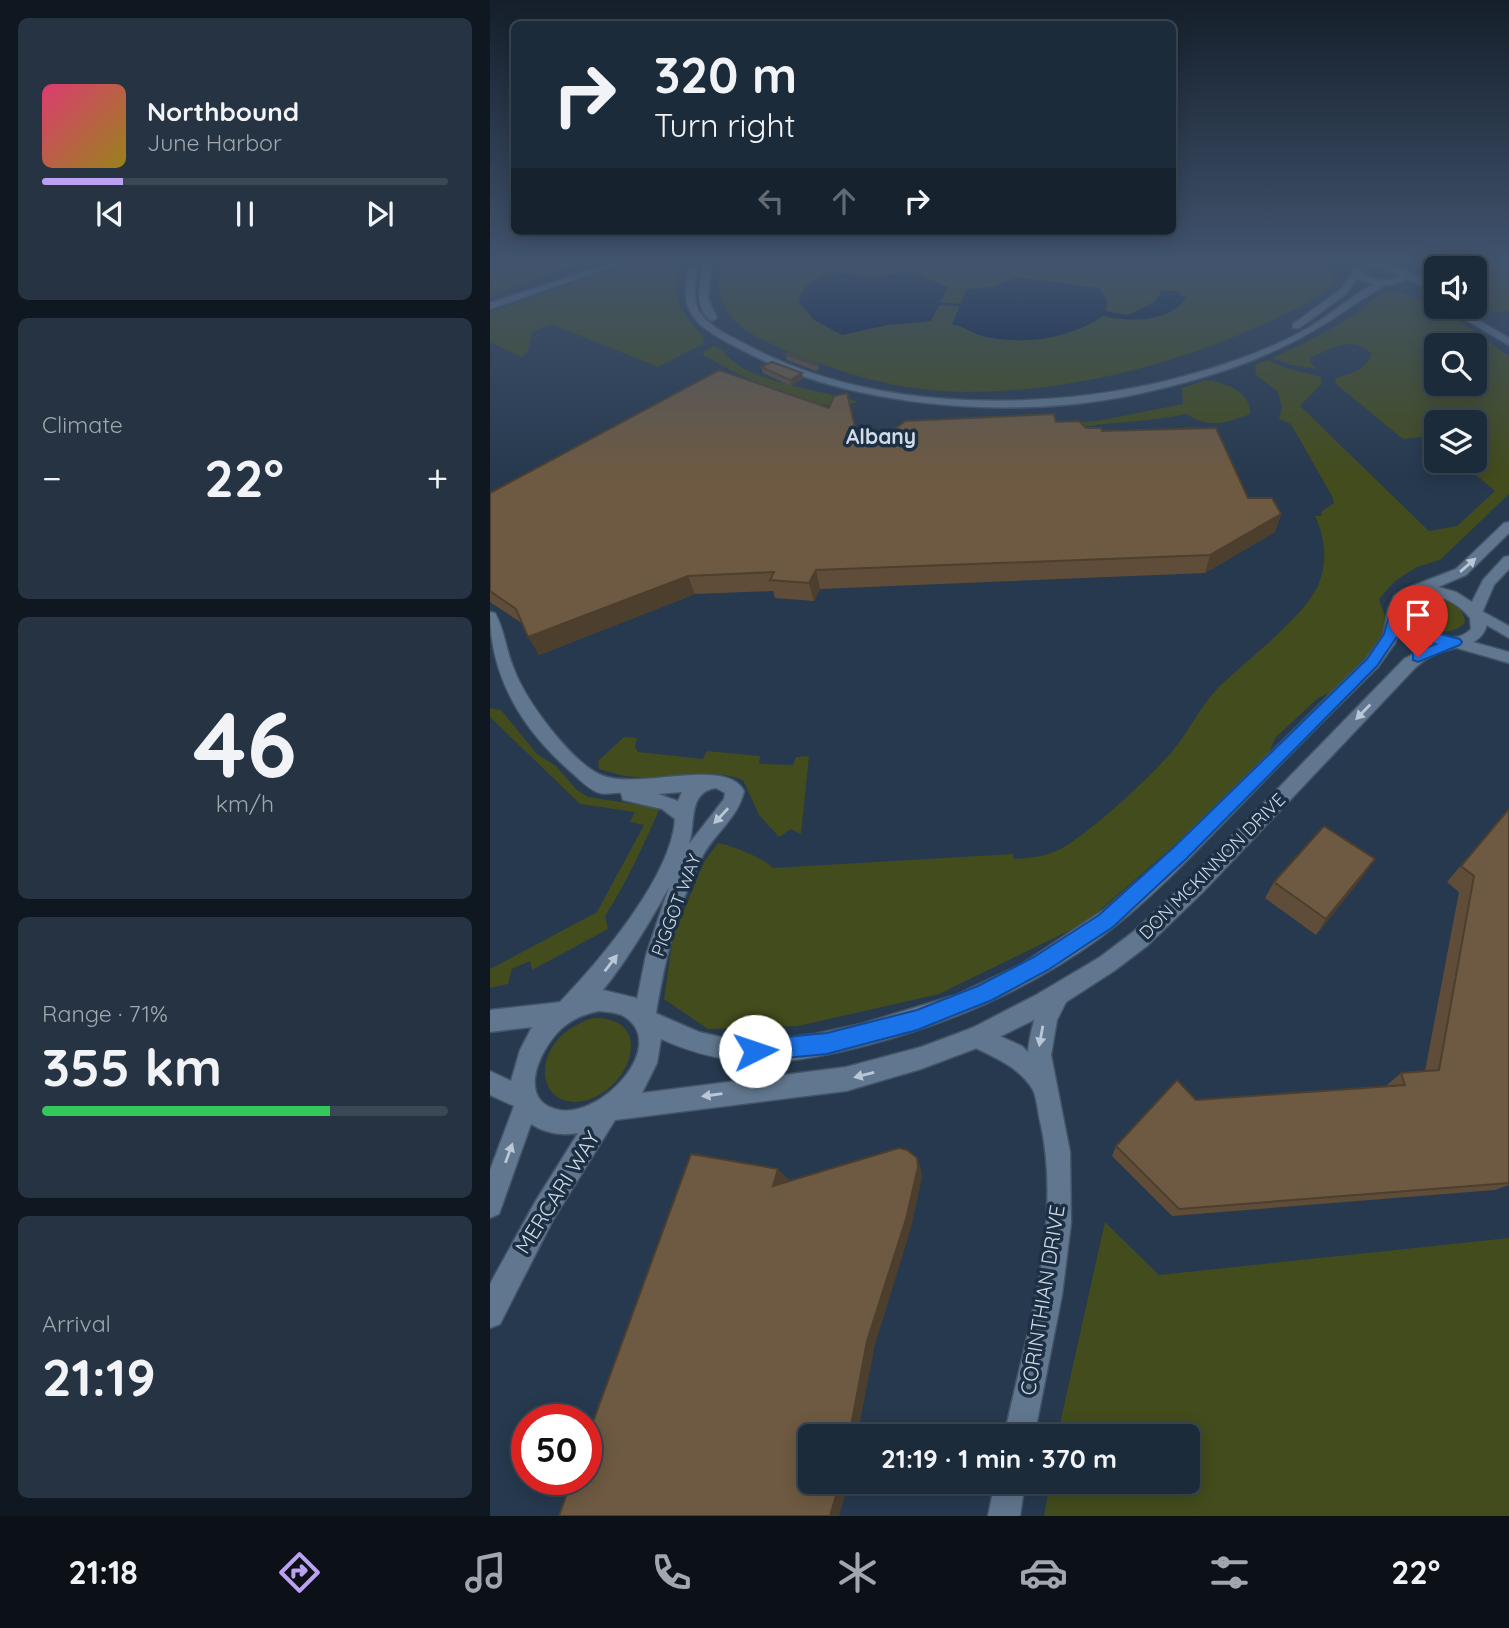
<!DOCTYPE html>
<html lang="en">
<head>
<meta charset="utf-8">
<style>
	body { margin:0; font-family:Quicksand,sans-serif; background:#253342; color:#f1f3f6; height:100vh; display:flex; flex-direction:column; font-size:26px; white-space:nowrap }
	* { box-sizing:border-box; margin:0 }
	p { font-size:23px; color:#a0a7af }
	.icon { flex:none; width:38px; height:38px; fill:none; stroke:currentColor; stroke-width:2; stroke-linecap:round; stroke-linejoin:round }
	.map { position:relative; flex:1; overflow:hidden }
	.sheet { display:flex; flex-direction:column; gap:18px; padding:18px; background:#0f1820; width:490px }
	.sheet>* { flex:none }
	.banner { position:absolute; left:21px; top:21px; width:665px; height:214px; border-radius:10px; box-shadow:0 4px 18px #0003,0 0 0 2px #3a4754; background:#1c2b3a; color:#f1f3f6; overflow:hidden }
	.buttons { position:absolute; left:934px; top:256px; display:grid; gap:14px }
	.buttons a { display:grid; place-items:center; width:63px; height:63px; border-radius:10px; background:#1c2b3a; box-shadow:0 4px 18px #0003,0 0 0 2px #3a4754; font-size:35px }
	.speed { position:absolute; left:21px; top:1404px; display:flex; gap:14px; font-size:35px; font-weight:700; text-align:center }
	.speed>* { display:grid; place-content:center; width:91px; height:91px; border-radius:50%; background:#1c2b3a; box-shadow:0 4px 18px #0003,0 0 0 2px #3a4754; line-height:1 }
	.speed .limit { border:10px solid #d22; background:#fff; color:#111 }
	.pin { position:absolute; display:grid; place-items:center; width:60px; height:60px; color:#fff; margin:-72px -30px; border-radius:50% 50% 50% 0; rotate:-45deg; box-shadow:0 0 7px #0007 }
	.pin .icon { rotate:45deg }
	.me { position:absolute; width:77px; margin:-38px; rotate:86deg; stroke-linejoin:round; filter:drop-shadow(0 0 5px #0008) }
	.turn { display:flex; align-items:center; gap:24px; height:147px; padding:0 28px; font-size:32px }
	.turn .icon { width:91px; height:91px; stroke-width:2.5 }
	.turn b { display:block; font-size:49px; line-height:60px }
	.lanes { display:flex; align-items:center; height:66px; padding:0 28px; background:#0003; justify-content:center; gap:35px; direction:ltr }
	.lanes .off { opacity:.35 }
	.big { font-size:52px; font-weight:700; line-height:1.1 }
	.sheet .tile { flex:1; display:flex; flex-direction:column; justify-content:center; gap:10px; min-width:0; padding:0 24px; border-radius:10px; background:#253342 }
	.sheet .dial { align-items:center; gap:0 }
	.dial b { font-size:91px; line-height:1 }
	.song { display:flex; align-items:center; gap:21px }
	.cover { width:84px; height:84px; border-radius:10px; background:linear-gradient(135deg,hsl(340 70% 55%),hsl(50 70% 35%)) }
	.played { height:7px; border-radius:4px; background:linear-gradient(90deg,#bca0f2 20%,#3a4754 20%) }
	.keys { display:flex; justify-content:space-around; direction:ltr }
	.heat { display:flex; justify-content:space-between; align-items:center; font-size:38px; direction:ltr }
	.charge { height:10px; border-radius:5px; background:linear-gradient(90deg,#34c759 71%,#3a4754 0) }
	.trip { position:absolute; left:308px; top:1424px; width:402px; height:70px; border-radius:10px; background:#1c2b3a; box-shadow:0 4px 18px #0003,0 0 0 2px #3a4754; font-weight:700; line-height:70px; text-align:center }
	.tab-bar { display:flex; height:112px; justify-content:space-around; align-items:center; background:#0b1117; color:#a0a7af }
	.tab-bar .icon { width:49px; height:49px }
	.tab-bar .selected { color:#bca0f2 }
	.tab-bar b { font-size:32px; color:#f1f3f6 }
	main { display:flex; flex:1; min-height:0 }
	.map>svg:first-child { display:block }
</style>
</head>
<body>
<main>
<section class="sheet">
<div class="tile">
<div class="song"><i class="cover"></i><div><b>Northbound</b><p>June Harbor</p></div></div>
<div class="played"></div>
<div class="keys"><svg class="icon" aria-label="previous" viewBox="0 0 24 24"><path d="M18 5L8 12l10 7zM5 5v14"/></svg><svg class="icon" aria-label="pause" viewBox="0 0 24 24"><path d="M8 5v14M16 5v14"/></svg><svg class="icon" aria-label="next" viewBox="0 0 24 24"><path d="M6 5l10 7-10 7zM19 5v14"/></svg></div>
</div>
<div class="tile"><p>Climate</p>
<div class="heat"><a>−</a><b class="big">22°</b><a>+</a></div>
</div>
<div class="tile dial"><b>46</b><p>km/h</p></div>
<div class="tile"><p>Range · 71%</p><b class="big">355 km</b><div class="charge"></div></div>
<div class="tile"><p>Arrival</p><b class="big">21:19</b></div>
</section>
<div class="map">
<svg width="1019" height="1516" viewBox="0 0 1019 1516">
	<rect width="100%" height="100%" fill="#26394e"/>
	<!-- green -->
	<path fill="#434c1c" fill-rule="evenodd" d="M0 264H87L0 295Z
		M140 264H185L189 271C178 299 198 319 214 338L213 344 168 367 61 324 42 332 38 351 32 357 0 342V312Z
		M227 264H834L843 272 845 281C820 306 784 319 753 333 653 376 513 406 405 385 374 379 342 368 313 357 286 347 243 331 232 301 228 290 229 275 227 264Z
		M1019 264V311L1003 312 985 303V268H947V285L938 281V264Z
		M899 291C944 298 982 331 1019 356V494L950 560 927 567 905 581 889 599 895 616 894 630 889 643 842 692 828 698 785 738 779 753 686 844 595 923 449 994 308 1026 218 1029 174 999 183 937 214 862 228 843C241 845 274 858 283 868L523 854 524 859C538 858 553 857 566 851 593 840 659 778 679 755 697 735 708 710 726 690 754 661 815 618 829 583 838 560 835 538 825 516H832L831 512 844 503 843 498 801 424 789 419 792 408 788 392 766 375 765 365 777 360 796 368 831 377 832 383 810 406 939 531 967 526 1005 491 968 460H985V422H947V443L939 436 913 439 846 384 845 378C863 373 874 371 882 354 862 334 841 349 820 358L821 364 828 369 801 365 782 358C816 343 847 327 877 305 885 299 889 292 899 291ZM947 345H985V383H947Z
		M223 346 232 349C251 383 332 389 367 402 330 418 246 374 213 355L214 351Z
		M715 380C734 382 761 391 760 414 735 423 721 429 696 414 657 422 618 422 579 429L576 424 612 420 693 404 692 388Z
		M932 598C949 596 974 602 975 622 961 641 927 628 920 609L926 600Z
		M0 708 11 710 47 754 66 766 87 790 98 797 170 808C153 846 137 882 115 916L118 929 42 970 40 961 22 969 18 984 0 988V969L107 912 154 825 140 822 145 812 90 804 0 717Z
		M134 737 147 738 145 747 148 752 213 759 217 751 270 756 269 764 303 765 306 757 319 756 311 834 301 829 289 837 269 815 253 780C221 768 191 777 159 778 141 778 125 774 109 769L108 761Z
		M102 1018C173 1016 135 1102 85 1102 53 1101 48 1068 63 1046 72 1031 87 1024 102 1018Z
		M615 1222 669 1275 1019 1238V1516H554L560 1482H698V1437H567Z"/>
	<!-- water -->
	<path fill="#0c2146" d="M342 272 379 277 422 272 458 287 441 321 398 325 352 335 324 320 309 302C312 284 327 278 342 272Z
		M527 277 609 288 617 300 616 311 638 315 663 303 672 291H687L696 298C679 323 638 322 613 316 579 339 532 346 492 336 482 333 472 325 462 325L476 289 504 287Z"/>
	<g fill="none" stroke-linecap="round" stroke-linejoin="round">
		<!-- stream -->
		<path stroke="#0c2146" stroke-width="2.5" d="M450 304 470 305"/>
		<defs>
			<path id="minor" d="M0 612 5 613C15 631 16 651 24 669 35 700 81 762 111 775 147 791 236 756 254 791 248 819 223 834 211 859 186 909 174 964 165 1019L162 1027 154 1030 146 1027 143 1019 156 955 179 887C162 919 110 1009 77 1022L69 1019 66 1011 69 1003C108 963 182 876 185 819L172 809 133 800 131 793C124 792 116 795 110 793 100 791 88 778 80 771 32 729 0 677 0 612ZM226 788 235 793 234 799 199 844C206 824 197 792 226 788ZM192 792 188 801 168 794Z
				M569 984 577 987 580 994 567 1020 561 1055 580 1152 581 1223 572 1295 544 1437H514C535 1336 574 1224 550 1121 548 1112 547 1099 543 1090 530 1067 502 1056 479 1045L476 1037 479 1029 487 1026 532 1046 538 1052C540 1032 548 992 569 984Z
				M505 1482H535L530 1516H498Z"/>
			<path id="tertiary" d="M198 264H206C207 279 201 297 209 311 219 328 244 338 261 347 381 411 550 412 680 380 727 368 776 352 818 328 840 315 858 299 880 286L893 280 897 283C888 291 876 296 866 303 794 355 724 378 638 396 518 420 357 407 250 349 232 339 209 329 200 311 192 296 198 279 198 264Z
				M213 264H221L218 299 227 318 222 321C203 309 210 283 213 264Z
				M864 272 871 274 856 294 809 328H803V324L850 290Z
				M986 608 1019 626V638L981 616 979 613Z
				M965 637 1019 652V663L960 646 957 642 960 638Z"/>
			<path id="secondary" d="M118 264H130L0 309V303Z
				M870 264C907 264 916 270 947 288V295L917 278C899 290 875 287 861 272L865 265ZM882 265 911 275C897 284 883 281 870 271Z
				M952 306H964L1019 338V345Z
				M1019 522V533L976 575 948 587 966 592 982 602 993 580 1014 557 1019 556V569L1004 585 992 613 997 624C992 648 964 646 945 654 938 657 932 662 926 667L713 892 657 946 624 971 562 1011 487 1048 431 1069 356 1091 125 1120 63 1220 10 1324 0 1328V1284L45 1202 88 1133C72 1136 55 1133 41 1124L9 1214 0 1218V1170L24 1106 0 1095V1071L21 1081 30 1050 42 1027 0 1032V1010L71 1002 109 989 146 998 163 1012 209 1032 231 1037 277 1040 325 1034 371 1024 466 995 532 964 615 909 668 863 876 659 893 636 898 609 904 596 912 590 966 569 1014 523ZM926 595C947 593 967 601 980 618L981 629C960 650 926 630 913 609L915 602ZM910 627 924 638 941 644 914 659 699 880 643 932 610 957 546 995 482 1028 431 1047 356 1067 152 1093 167 1063 171 1039C244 1072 301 1065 377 1045 461 1023 541 988 611 937 662 899 706 851 750 806 795 759 841 713 888 667L905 643ZM109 1011C117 1012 128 1012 135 1017 179 1046 111 1118 69 1110 26 1101 49 1050 71 1029 82 1019 94 1014 109 1011Z"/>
		</defs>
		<!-- minor casing -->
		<use href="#minor" stroke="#435466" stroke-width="3"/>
		<!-- tertiary casing -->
		<use href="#tertiary" stroke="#435466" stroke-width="3"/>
		<!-- secondary casing -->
		<use href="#secondary" stroke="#435466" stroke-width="3"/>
		<!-- minor -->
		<use href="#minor" fill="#61778f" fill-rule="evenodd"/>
		<!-- tertiary -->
		<use href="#tertiary" fill="#61778f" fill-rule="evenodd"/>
		<!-- secondary -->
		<use href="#secondary" fill="#61778f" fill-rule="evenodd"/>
	</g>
	<!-- wall -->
	<path fill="#5f4d39" d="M295 354 328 364 329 369 326 371 297 360Z
		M271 367 313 378 301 386 273 373Z
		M566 422 612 431 791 514 785 532 715 573 330 589 324 601 285 598 283 591 205 594 49 655 33 624 0 602V493L366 432 398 435Z
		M1019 808V1185L1005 1190 682 1216 622 1156 626 1146 706 1100 897 1086V1085L911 1073 935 1071 969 892 957 882Z
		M874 875 826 935 775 898 784 882Z"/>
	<!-- shaded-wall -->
	<path fill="#4d3f2e" d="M0 264H15L0 268Z
		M312 373 313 378 301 386 300 380Z
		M791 514 785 532 715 573 720 555Z
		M326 570 330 589 324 601 319 583Z
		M198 576 205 594 49 655 38 637Z
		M885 859 874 875 826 935 836 919Z
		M427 1158 431 1170 432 1178 421 1228 385 1345 367 1437H359L377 1341Z
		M288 1169 299 1180 294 1197 283 1186Z
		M350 1482H359L349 1516H340Z"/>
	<!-- building -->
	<path fill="#6e5a42" stroke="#4d3f2e" stroke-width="2" d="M298 353 328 364 325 365 295 354Z
		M282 362 312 373 300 380 271 367Z
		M229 370 339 408 344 396 357 393 366 432 398 435 415 421 564 414 566 422 589 421 596 428H611L612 431 726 428 758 498H782L791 514 720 555 326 570 319 583 280 580 284 572 198 576 38 637 26 609 0 591V493Z
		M1019 809V1183L689 1209 626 1146 687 1080 706 1100 915 1085 911 1073 949 1070 984 876 971 866Z
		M834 826 885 859 836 919 784 882Z
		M409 1148 417 1150 427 1158 428 1167 416 1219 377 1341 359 1437H320V1482H350L340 1516H69L82 1479H96V1441L201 1154 288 1169 283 1186Z"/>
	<!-- one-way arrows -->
	<defs><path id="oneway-solid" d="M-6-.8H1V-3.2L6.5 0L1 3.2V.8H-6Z" transform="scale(1.75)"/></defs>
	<g fill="#b9c7d6">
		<use href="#oneway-solid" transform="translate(978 565) rotate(-41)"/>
		<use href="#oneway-solid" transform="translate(873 712) rotate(134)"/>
		<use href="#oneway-solid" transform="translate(231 816) rotate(133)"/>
		<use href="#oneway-solid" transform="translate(121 963) rotate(-53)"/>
		<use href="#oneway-solid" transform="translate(551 1036) rotate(100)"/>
		<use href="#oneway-solid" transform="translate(374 1075) rotate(166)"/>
		<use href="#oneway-solid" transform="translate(222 1095) rotate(172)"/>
		<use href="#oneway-solid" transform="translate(19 1153) rotate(-70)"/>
	</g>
	<!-- sky -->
	<linearGradient id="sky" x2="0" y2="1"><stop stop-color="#151f2b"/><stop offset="0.55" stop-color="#41546e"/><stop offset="1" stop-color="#41546e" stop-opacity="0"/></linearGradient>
	<rect width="1019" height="476" fill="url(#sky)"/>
	<!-- route -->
	<path fill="#1a73e8" stroke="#114b97" stroke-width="2" d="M907 608 912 609C926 633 945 632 970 639L972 642 970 645 928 662 923 660V653L946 644 920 635 910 627 908 635 887 666 696 859 623 927 558 970 502 1000 427 1030 337 1054 265 1061 258 1058 255 1051 258 1043 265 1040 337 1033 427 1010 488 986 544 957 609 915 683 848 877 659 894 634 900 612Z"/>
	<g text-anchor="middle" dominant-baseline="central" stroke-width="7" stroke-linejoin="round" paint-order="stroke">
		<!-- street labels -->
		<g font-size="18" fill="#cfdbe8" stroke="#1c2f43">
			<text transform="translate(722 866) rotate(-45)">DON MCKINNON DRIVE</text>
			<text transform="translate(186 905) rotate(-69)">PIGGOT WAY</text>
		</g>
		<!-- far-district labels -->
		<g font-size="21" font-weight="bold" fill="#cfdbe8" stroke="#1c2f43">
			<text x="391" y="436">Albany</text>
		</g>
		<!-- near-street labels -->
		<g font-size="21" fill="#cfdbe8" stroke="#1c2f43">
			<text transform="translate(67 1192) rotate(-58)">MERCARI WAY</text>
			<text transform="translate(552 1300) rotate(-81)">CORINTHIAN DRIVE</text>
		</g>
	</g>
</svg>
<div class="buttons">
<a><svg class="icon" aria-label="sound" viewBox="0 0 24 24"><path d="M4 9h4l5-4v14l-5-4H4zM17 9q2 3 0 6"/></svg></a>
<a><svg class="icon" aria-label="search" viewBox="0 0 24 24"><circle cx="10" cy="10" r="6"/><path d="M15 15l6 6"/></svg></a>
<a><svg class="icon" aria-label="layers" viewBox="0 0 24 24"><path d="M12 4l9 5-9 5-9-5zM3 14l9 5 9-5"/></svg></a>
</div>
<div class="speed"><div class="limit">50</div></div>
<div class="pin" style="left:928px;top:657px;background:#d93025"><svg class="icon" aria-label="arrive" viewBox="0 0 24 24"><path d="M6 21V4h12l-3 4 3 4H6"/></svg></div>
<svg class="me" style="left:265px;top:1051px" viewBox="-20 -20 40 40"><circle r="19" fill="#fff"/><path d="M0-13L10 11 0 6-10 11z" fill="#1a73e8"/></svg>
<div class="trip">21:19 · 1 min · 370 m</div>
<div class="banner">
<div class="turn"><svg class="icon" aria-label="right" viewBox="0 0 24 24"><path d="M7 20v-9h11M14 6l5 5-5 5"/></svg><div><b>320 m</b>Turn right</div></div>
<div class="lanes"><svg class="icon off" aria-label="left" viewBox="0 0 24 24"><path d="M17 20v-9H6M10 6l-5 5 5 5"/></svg><svg class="icon off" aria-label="ahead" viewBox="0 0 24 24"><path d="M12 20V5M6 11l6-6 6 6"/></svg><svg class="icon" aria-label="right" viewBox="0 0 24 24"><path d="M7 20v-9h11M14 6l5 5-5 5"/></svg></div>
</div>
</div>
</main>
<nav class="tab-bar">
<b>21:18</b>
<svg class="icon selected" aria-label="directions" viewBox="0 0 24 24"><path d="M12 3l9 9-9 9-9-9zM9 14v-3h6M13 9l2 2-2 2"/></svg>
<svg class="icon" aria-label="music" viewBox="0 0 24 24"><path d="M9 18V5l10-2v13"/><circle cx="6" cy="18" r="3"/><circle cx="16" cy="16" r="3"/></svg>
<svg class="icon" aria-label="phone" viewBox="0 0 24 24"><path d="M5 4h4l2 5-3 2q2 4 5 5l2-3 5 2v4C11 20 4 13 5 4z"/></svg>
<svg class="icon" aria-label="climate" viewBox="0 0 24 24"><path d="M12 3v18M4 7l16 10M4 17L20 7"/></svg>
<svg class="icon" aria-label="car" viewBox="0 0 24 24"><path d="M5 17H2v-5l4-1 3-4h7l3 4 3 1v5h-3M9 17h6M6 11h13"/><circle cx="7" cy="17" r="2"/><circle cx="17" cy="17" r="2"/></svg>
<svg class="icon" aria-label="filters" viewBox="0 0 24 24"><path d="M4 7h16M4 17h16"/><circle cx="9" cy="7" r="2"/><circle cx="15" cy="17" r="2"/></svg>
<b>22°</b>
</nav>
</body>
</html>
